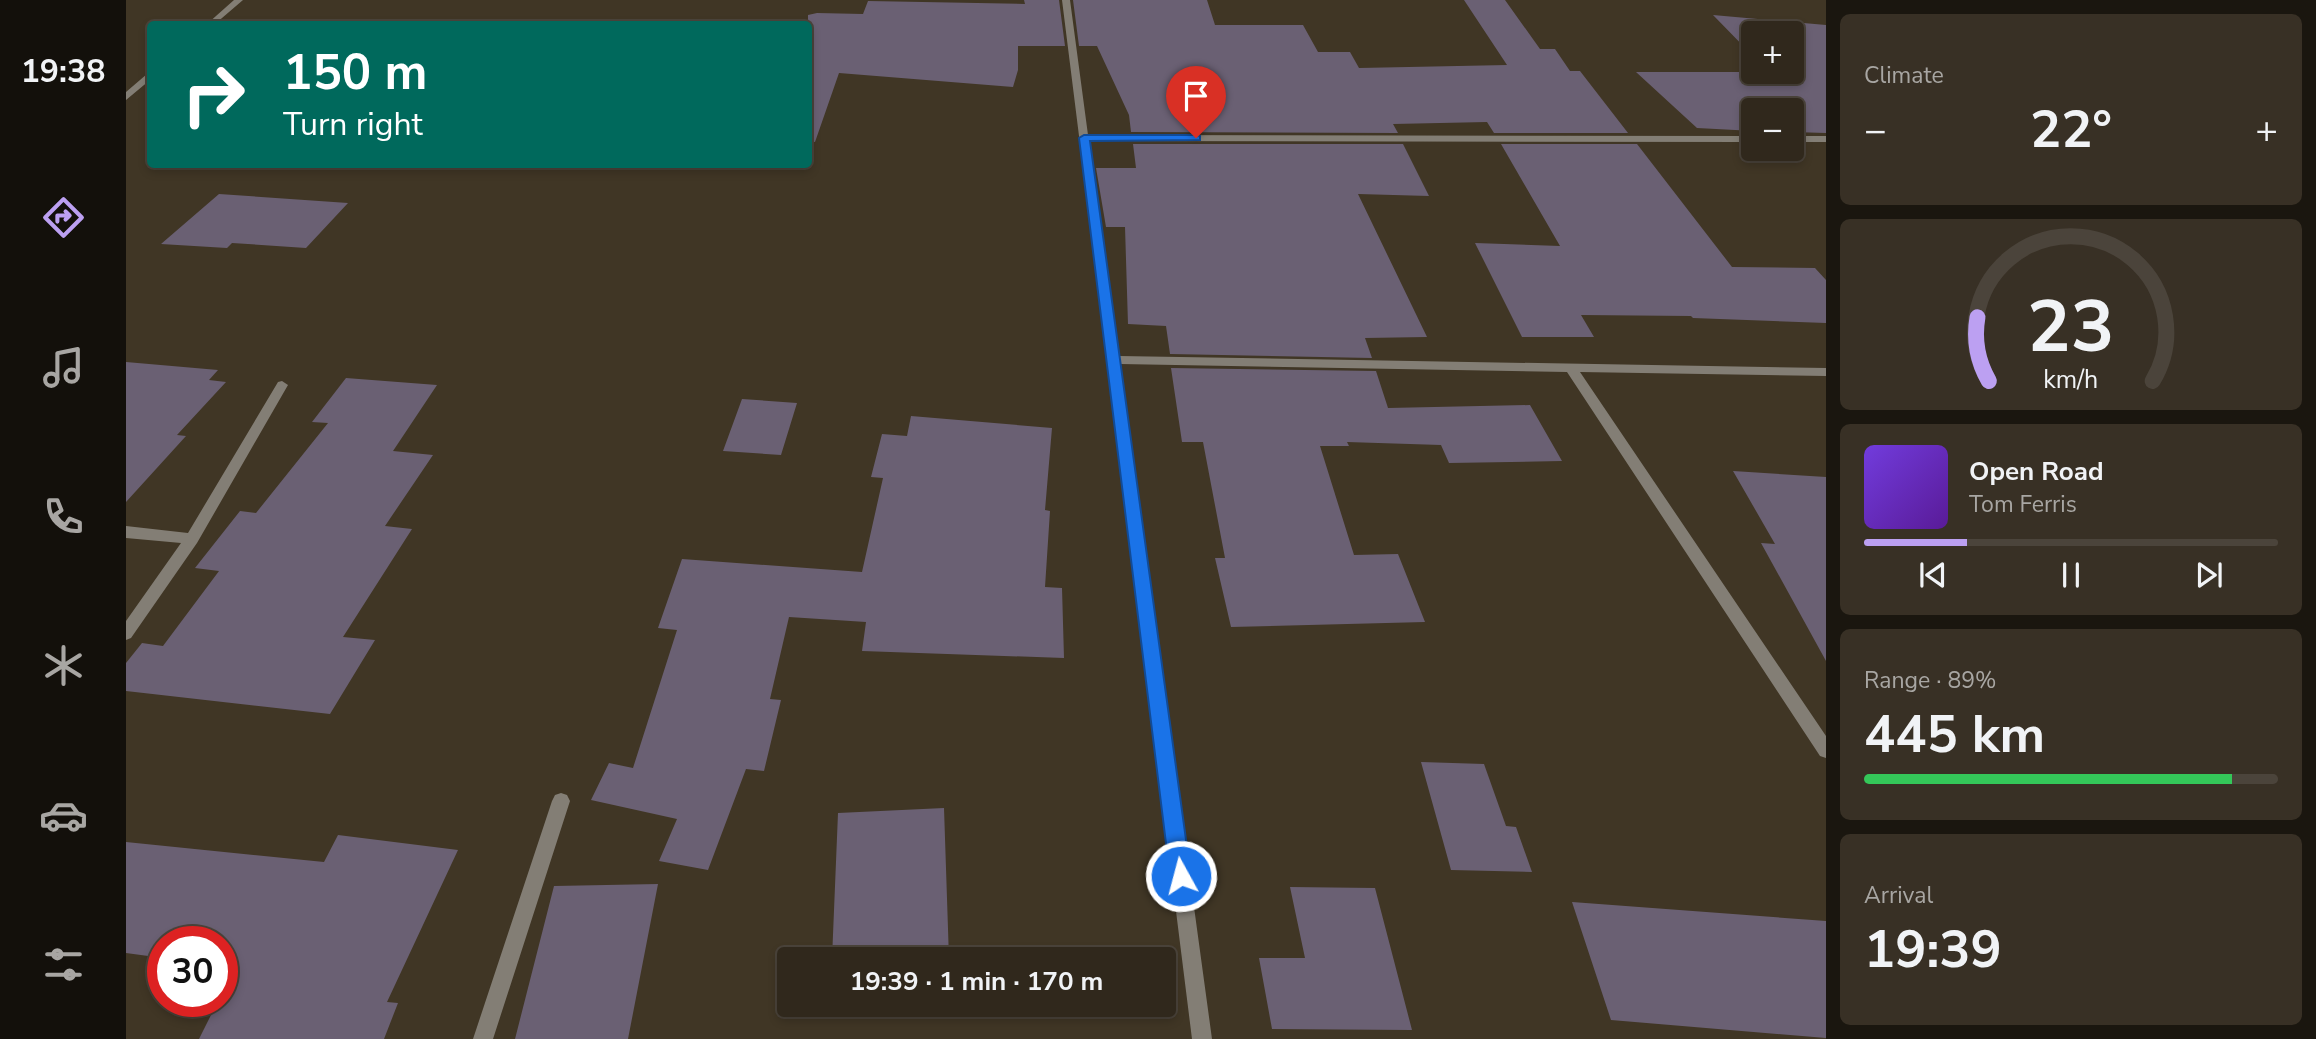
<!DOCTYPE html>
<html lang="en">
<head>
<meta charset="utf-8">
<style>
	body { margin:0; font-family:"Nunito Sans",sans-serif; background:#383025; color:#f1f3f6; height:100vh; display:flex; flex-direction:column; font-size:26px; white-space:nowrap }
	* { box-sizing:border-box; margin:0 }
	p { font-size:23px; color:#a8a6a3 }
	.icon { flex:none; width:38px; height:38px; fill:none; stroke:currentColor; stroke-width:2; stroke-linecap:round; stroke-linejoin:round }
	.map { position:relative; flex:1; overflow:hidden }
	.side { display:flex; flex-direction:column; gap:14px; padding:14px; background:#1a160f; width:490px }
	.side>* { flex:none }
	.top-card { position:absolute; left:21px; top:21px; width:665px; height:147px; border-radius:7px; box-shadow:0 4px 10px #0003,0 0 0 2px #4b443b; background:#00695c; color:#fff; overflow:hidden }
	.buttons { position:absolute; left:1615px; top:21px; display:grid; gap:14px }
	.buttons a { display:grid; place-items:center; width:63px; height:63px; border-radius:7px; background:#30281c; box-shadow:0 4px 10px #0003,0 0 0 2px #4b443b; font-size:35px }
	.speed { position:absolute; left:21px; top:926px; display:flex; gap:14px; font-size:35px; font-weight:700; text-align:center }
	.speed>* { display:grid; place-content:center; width:91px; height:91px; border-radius:50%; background:#30281c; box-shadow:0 4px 10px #0003,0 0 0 2px #4b443b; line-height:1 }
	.speed .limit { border:10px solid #d22; background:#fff; color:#111 }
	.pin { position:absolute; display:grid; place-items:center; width:60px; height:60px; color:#fff; margin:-72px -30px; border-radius:50% 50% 50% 0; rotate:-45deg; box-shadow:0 0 7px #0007 }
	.pin .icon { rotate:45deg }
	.me { position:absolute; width:77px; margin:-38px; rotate:353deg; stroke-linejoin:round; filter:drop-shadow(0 0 5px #0008) }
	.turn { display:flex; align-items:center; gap:24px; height:147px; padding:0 21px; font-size:32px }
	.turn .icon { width:91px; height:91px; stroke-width:2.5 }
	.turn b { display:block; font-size:49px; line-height:60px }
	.big { font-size:52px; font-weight:700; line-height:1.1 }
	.side .card { flex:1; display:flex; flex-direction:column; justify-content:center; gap:10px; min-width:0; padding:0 24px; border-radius:10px; background:#383025 }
	.side .dial { align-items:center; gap:0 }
	.dial svg { height:182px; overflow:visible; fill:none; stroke:#4b443b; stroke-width:7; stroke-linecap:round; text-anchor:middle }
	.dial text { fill:#f1f3f6; stroke:none }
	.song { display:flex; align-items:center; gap:21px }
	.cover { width:84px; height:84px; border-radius:10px; background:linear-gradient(135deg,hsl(260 70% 55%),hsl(270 70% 35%)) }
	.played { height:7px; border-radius:4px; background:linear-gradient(90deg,#bca0f2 25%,#4b443b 25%) }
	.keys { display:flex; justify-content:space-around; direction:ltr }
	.heat { display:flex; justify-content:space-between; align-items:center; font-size:38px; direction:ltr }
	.charge { height:10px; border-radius:5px; background:linear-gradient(90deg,#34c759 89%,#4b443b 0) }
	.trip { position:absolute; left:651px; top:947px; width:399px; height:70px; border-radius:7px; background:#30281c; box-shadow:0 4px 10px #0003,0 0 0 2px #4b443b; font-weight:700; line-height:70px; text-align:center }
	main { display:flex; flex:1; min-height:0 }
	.tab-bar { display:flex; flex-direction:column; width:126px; justify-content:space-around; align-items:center; background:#13100b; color:#a8a6a3 }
	.tab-bar .icon { width:49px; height:49px }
	.tab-bar .active { color:#bca0f2 }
	.tab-bar b { font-size:32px; color:#f1f3f6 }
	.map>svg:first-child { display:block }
</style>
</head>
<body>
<main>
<nav class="tab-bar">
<b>19:38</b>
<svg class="icon active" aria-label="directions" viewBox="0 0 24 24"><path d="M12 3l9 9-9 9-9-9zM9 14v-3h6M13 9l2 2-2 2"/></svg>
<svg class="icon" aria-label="music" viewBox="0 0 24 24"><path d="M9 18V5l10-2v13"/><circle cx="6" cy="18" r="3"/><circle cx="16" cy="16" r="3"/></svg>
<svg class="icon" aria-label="phone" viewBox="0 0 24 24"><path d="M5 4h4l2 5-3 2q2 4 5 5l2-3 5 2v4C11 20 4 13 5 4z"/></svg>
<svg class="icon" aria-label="climate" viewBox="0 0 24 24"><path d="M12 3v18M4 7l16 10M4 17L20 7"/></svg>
<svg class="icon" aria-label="car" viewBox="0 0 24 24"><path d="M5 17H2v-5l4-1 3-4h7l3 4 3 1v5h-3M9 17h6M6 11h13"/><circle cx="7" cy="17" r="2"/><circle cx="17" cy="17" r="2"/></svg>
<svg class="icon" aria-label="filters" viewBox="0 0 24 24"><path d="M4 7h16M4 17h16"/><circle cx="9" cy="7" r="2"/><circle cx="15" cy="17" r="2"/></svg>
</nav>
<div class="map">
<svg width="1700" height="1039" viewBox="0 0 1700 1039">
	<rect width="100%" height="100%" fill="#403625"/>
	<!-- building -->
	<path fill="#6a6073" d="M898 0H933L939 46H892V70L887 87 713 73 689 142 682 141V15L691 13 737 14 742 1 899 4Z
		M947 0H1081L1089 25H1177L1192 52H1224L1233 68 1381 65 1338 0H1379L1414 49H1429L1444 71H1454L1502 133H1368L1361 122 1267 124 1272 133 1005 132 1003 115 971 46H953Z
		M1587 15 1700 25V133L1666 132V110H1628V131L1571 128 1510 72H1666V33H1628V57Z
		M1007 144H1277L1303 196 1232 194 1301 337 1239 338 1246 358 1044 354 1040 326 1002 324 999 227H980L970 168H1010Z
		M1375 144H1511L1606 267 1689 268 1700 280V323L1567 318 1565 316 1455 315 1468 337H1396L1349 243 1434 246Z
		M93 194 222 203 180 248 106 243 101 248 35 244Z
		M0 362 92 370 83 380 100 382 51 435 60 436 0 502Z
		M1045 368 1250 371 1262 408 1404 405 1436 461 1323 463 1315 445 1221 442 1223 446H1194L1228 555 1272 554 1299 622 1105 627 1089 558H1099L1077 442H1056Z
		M220 378 311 385 267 451 307 455 259 526 286 529 217 637 249 640 204 714 0 691V663L16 643 37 646 93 571 69 568 114 511 130 513 202 423 186 422Z
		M616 399 671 403 655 455 597 451Z
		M785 416 926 428 919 510 924 511 919 587 936 588 938 658 736 651 740 622 663 617 644 699 655 700 638 771 620 769 582 870 533 861 551 819 465 800 483 763 507 768 551 630 532 628 556 559 736 572 757 478 745 477 756 434 781 436Z
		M1607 471 1700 477V661L1635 543 1649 544Z
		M1295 762 1358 764 1380 826 1390 827 1406 872 1325 870Z
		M818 808 823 959H706L712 813Z
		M212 835 332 850 261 1002 272 1003 258 1039H73L92 1001H96V993L110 966 96 964V942H37V958L0 953V842L198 862Z
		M532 884 502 1039H389L428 886Z
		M1164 887 1249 888 1286 1030 1146 1029 1133 958H1179Z
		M1446 902 1700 921V1038L1485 1020Z"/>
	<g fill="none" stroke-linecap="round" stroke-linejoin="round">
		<!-- minor -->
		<path fill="#837e75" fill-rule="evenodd" d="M108 0H117L89 24H81Z
			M936 0H944L962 135 1628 136V142L963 141 993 356 1700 368V376L1454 372 1700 736V758L1694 756 1441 372 994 364 1086 1039H1066Z
			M21 74H24V80L0 100V92Z
			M1666 136H1700V142H1666Z
			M156 381 162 385 71 543 5 638 0 640V621L55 543 0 538V526L62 533 152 382Z
			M435 793 441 795 444 801 367 1039H347L426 801 429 795Z"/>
	</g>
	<!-- route -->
	<path fill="#1a73e8" stroke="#114b97" stroke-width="2" d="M1070 135 1074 136V140L964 141 1065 876 1062 883 1055 886 1048 883 1044 876 953 138 958 135Z"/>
</svg>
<div class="buttons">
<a>+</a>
<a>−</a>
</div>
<div class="speed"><div class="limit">30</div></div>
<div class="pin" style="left:1070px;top:138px;background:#d93025"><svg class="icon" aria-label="arrive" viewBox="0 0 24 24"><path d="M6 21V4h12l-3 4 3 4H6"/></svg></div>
<svg class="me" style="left:1055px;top:876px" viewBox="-20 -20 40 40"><circle r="17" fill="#1a73e8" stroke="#fff" stroke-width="3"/><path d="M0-11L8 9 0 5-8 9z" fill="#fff"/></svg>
<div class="trip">19:39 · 1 min · 170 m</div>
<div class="top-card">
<div class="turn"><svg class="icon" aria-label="right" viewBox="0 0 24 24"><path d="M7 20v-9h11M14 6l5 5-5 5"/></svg><div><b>150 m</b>Turn right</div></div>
</div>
</div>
<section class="side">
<div class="card"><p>Climate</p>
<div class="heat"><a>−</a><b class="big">22°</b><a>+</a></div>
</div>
<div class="card dial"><svg viewBox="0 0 100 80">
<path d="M14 69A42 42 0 1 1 86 69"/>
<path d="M14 69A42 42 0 0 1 9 41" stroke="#bca0f2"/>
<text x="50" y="56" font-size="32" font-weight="700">23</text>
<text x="50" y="72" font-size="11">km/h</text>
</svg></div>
<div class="card">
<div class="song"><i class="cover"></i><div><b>Open Road</b><p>Tom Ferris</p></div></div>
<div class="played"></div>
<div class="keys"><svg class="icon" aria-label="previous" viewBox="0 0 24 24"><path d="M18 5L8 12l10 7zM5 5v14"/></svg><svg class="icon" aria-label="pause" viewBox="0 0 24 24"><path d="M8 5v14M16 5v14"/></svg><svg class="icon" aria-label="next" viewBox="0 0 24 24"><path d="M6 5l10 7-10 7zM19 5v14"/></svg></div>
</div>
<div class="card"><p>Range · 89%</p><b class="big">445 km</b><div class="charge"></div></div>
<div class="card"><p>Arrival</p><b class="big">19:39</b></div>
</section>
</main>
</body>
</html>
